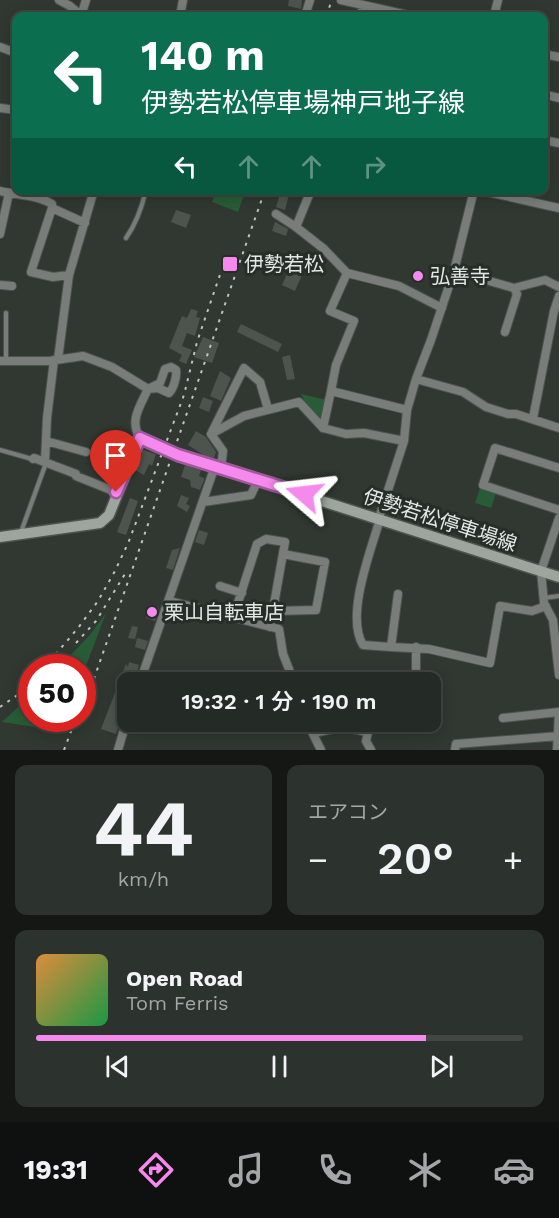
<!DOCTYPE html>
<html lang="ja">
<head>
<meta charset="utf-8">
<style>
	body { margin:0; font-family:"Work Sans","Noto Sans JP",sans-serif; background:#2c322d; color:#f1f3f6; height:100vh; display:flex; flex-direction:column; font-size:22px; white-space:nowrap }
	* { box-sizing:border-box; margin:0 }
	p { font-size:20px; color:#a3a7a7 }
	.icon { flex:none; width:33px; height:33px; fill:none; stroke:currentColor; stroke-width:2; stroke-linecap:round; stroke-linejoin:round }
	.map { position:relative; height:750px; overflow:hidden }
	.sheet { display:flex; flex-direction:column; gap:15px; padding:15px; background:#141714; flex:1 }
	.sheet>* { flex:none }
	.hud { position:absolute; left:12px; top:12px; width:536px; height:183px; border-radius:12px; box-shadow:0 3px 15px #0003,0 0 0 2px #414642; background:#0b6e4f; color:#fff; overflow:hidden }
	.speed { position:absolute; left:18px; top:654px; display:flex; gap:12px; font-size:30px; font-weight:700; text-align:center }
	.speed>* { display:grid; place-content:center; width:78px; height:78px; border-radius:50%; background:#242a25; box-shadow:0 3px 15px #0003,0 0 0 2px #414642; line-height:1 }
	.speed .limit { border:9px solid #d22; background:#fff; color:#111 }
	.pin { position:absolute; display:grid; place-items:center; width:51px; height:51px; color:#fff; margin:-62px -26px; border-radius:50% 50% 50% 0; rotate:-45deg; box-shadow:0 0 6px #0007 }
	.pin .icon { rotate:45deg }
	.me { position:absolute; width:66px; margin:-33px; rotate:287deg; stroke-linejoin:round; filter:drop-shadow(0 0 4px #0008) }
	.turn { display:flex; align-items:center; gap:21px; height:126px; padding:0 30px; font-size:27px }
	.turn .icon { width:78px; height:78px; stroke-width:2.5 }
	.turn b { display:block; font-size:42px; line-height:51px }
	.lanes { display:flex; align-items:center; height:57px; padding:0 30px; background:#0003; justify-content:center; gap:30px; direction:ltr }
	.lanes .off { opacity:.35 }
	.big { font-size:45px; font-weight:600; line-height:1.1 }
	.sheet .tile { flex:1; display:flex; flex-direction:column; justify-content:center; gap:9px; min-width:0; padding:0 21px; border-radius:12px; background:#2c322d }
	.sheet .dial { align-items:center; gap:0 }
	.dial b { font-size:78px; line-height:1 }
	.song { display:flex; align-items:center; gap:18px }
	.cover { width:72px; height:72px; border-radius:9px; background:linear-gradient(135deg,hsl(30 70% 55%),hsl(140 70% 35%)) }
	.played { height:6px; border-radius:3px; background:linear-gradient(90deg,#f689ee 80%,#414642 80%) }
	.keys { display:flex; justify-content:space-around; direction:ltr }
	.heat { display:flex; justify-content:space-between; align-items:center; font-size:33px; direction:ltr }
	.sheet .tiles { flex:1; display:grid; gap:15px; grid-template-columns:1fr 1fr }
	.tile:last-child { grid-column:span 2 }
	.trip { position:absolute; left:117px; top:672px; width:324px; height:60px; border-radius:12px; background:#242a25; box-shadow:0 3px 15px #0003,0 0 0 2px #414642; font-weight:600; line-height:60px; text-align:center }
	.tabs { display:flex; height:96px; justify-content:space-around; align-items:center; background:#0e110f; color:#a3a7a7 }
	.tabs .icon { width:42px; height:42px }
	.tabs .current { color:#f689ee }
	.tabs b { font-size:27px; color:#f1f3f6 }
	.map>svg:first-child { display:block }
</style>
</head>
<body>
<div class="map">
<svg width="559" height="750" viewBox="0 0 559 750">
	<rect width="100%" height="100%" fill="#303831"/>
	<!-- green -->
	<path fill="#285c36" d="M216 191H233L244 195 238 212 212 202Z
		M301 394 327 400 322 418 317 419 307 406Z
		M480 488 496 493 491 508 475 503Z
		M106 613 83 674 82 668 59 667 89 636Z
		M31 695 32 718 65 719 60 731 2 722Z"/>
	<!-- building -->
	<path fill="#4c544d" d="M289 0H302L301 9 288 6Z
		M281 190H290L285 210 276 207Z
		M176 210 191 215 186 228 171 222Z
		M275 222 288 229 286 236 272 231Z
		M296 253 309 259 295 291 282 285Z
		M191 309 198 311 196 317 200 318 195 336 187 333 182 346 192 350 186 364 179 361 182 355 169 348 179 323 182 316 187 318Z
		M241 324 282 344 278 352 237 332Z
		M203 337 219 343 212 363 194 357Z
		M290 355 295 379 287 380 282 357Z
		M220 371 231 378 221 401 210 396Z
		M203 397 213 401 209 412 199 408Z
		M196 431 206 437 216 452 214 458 205 456 188 445Z
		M125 437 131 439 119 471 112 467Z
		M143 450 156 454 152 466 149 464 144 475 135 470Z
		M185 465 201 470 199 476 204 478V480L200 490 191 487 190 480 181 477Z
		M181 495 189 498 186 504 190 506 187 512 177 506Z
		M130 498 138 501 126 535 117 532Z
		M199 530 208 533 204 545 195 542Z
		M180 548 173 570 166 568 172 550Z
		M150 605 159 608 155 621 146 618Z
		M132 626 138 627 135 639 128 638Z
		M137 638 148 641 145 650 135 647Z
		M129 662 139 665 134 682H128V702L126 706H124L116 734 101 729 126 664 128 667Z"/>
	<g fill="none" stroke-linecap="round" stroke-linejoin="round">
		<defs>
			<path id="lane" d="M237 190 244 194
				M126 238C136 224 142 207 146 190
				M6 360V313
				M0 450 32 459
				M21 532 46 463
				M544 598 559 596"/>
			<path id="street" d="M59 0 70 6 82 16
				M341 0 412 16
				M81 16 86 0
				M180 16 183 0
				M305 16 310 0
				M361 16 363 6
				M494 16 498 0
				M0 47 16 53
				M543 54 559 57
				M543 94 559 98
				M0 108 16 110
				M543 140 559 143
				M311 190 296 227 324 249 347 273 399 286 442 308
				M479 190 559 208
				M0 191C17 195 37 195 52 204V208
				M276 214 296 227
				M0 234 9 193
				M454 271 514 288 517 294 505 332
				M347 273 330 311 354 321 336 365 331 391 407 410
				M69 275 53 277 31 272 52 208 85 223
				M0 285 12 286
				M514 288 545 280 559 287
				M58 359 69 275 94 190
				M0 361H49L83 356 112 367 148 389C140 406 129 421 140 438
				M171 367 176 370C177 376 174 388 169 393L158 388 148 389 160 383 165 369Z
				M416 379 463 392 486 407 508 414H516L559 428
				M331 391 323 428 346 434 364 433 404 441
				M533 418 554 311 559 296
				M212 432 244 368 260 382 268 409
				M46 441 86 452
				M33 459 34 458 76 474V476L116 492
				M45 462 47 418 54 360
				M221 468 223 451 211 434 244 416 299 402 323 428
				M559 468 495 448 483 485 559 510
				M203 502 251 495 258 480
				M379 518 404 441 407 410 416 379 431 340 454 271 474 190
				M559 518 541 571 544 603 553 620 559 675
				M380 519C371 550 345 616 363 645L391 647 398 594
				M220 586 242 593
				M170 601 279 629 283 654 294 682
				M273 611 316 610 325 562 283 554
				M233 618 257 544 266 539 285 542 270 627
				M391 647 429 649 490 663 500 606 532 611 546 606
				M140 682 215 466
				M416 682V647
				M503 718 559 712
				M307 722 321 750
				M313 733 343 727 368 732 366 741 371 750
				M118 750 128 716
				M455 750 456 744 559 736
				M557 750 559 713"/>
			<path id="secondary" d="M0 537 100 523 109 515 140 438 178 455 559 577"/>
		</defs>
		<!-- lane casing -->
		<use href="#lane" stroke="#4d544e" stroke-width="6"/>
		<!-- street casing -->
		<use href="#street" stroke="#4d544e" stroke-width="10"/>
		<!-- secondary casing -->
		<use href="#secondary" stroke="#4d544e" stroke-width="13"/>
		<!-- lane -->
		<use href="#lane" stroke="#797d79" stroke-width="4"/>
		<!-- street -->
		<use href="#street" stroke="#797d79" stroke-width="8"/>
		<!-- secondary -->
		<use href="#secondary" stroke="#9ea59f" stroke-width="10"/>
		<!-- rail -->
		<path stroke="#bfc4c0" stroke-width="2" stroke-dasharray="3 6" stroke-linecap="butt" d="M326 16 332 0
			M76 643 96 621 125 574
			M44 668 78 628 98 601 115 571 129 541 184 395 197 342 224 263
			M0 707 32 685
			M82 713 265 190
			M64 750 76 718"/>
	</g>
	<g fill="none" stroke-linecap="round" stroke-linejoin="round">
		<defs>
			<path id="route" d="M116 492 140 438 178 455 304 494"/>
		</defs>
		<!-- route casing -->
		<use href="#route" stroke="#a0599b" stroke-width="15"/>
		<!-- route -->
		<use href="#route" stroke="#f689ee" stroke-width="10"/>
	</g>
	<!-- markers -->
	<g fill="#f689ee" stroke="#262e27" stroke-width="2">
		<rect x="222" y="256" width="16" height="16" rx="3"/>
		<circle cx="418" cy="276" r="6"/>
		<circle cx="152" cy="612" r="6"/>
	</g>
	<g text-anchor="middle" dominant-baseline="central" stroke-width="6" stroke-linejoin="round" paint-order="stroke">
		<!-- poi labels -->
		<g font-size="20" fill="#e3e8e4" stroke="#262e27" text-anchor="start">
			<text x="244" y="264">伊勢若松</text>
			<text x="430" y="276">弘善寺</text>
			<text x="164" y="612">栗山自転車店</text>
		</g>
		<!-- street labels -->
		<g font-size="20" fill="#e3e8e4" stroke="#262e27">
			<text transform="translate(440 520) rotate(18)">伊勢若松停車場線</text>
		</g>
	</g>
</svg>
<div class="speed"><div class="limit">50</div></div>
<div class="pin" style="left:116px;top:492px;background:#d93025"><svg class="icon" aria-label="arrive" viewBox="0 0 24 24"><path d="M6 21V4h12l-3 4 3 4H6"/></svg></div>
<svg class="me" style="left:304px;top:494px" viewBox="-20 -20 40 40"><path d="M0-17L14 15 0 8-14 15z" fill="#f689ee" stroke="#fff" stroke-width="4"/></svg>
<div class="trip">19:32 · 1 分 · 190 m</div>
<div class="hud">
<div class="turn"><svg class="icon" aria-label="left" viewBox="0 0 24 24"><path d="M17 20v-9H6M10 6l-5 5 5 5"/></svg><div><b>140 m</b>伊勢若松停車場神戸地子線</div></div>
<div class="lanes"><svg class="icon" aria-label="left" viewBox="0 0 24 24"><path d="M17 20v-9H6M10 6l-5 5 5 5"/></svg><svg class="icon off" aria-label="ahead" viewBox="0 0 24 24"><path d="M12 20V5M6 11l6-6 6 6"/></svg><svg class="icon off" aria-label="ahead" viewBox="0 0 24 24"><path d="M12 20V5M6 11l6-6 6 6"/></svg><svg class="icon off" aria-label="right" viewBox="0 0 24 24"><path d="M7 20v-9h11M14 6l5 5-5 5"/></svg></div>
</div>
</div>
<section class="sheet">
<div class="tiles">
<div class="tile dial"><b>44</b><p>km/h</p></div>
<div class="tile"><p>エアコン</p>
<div class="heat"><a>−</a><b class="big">20°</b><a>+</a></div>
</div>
<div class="tile">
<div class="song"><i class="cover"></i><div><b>Open Road</b><p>Tom Ferris</p></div></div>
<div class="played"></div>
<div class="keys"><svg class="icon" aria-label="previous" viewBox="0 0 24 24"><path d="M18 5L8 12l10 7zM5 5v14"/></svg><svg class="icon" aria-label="pause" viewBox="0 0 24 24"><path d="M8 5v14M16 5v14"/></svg><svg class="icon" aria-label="next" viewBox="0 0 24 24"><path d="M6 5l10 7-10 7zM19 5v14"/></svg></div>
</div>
</div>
</section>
<nav class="tabs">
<b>19:31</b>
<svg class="icon current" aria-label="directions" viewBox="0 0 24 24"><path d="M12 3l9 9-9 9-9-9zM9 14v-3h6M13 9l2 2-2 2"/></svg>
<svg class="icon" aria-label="music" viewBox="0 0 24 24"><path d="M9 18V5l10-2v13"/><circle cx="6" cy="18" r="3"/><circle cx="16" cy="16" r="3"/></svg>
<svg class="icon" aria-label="phone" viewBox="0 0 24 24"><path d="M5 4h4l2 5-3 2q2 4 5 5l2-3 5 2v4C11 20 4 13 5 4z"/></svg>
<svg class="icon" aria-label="climate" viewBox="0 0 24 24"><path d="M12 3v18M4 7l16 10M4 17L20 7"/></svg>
<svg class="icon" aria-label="car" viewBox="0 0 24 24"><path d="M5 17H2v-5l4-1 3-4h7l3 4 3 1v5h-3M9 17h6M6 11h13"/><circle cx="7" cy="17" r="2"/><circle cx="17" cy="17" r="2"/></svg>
</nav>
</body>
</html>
